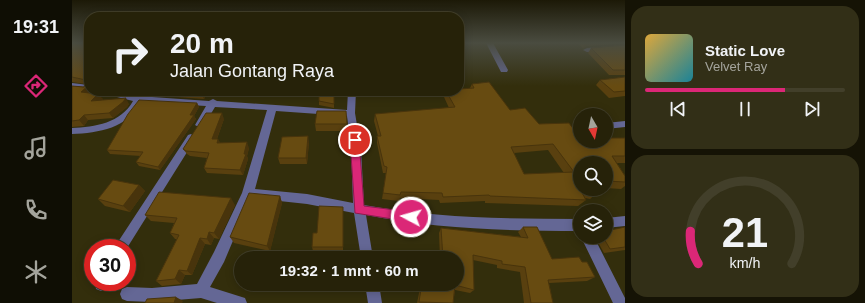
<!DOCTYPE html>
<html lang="id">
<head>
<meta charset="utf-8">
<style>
	body { margin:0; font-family:Helvetica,sans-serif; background:#322f17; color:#f1f3f6; height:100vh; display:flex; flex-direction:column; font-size:15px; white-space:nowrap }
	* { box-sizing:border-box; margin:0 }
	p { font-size:13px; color:#a4a49c }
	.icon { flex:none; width:22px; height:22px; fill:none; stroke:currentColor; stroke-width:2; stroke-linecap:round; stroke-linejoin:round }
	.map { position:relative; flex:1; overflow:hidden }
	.sheet { display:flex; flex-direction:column; gap:6px; padding:6px; background:#151305; width:240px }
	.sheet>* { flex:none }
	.hud { position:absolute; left:12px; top:12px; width:380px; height:84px; border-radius:16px; box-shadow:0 2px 10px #0003,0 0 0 1px #423f2a; background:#262209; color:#f1f3f6; overflow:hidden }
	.needle { width:26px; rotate:171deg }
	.controls { position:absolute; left:501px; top:108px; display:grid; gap:8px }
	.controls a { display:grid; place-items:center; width:40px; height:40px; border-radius:50%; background:#262209; box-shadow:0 2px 10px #0003,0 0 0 1px #423f2a; font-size:20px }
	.speed { position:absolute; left:12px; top:239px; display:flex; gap:8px; font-size:20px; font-weight:700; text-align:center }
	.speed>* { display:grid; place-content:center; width:52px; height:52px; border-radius:50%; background:#262209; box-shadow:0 2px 10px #0003,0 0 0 1px #423f2a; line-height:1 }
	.speed .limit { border:6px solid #d22; background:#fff; color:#111 }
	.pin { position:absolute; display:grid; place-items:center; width:34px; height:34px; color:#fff; margin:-17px; border:2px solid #fff; border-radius:50%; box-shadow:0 1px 4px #0007 }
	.me { position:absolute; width:44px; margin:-22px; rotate:276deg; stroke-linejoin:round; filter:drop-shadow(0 0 3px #0008) }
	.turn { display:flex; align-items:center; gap:14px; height:84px; padding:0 20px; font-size:18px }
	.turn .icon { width:52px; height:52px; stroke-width:2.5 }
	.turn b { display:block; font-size:28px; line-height:34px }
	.sheet .card { flex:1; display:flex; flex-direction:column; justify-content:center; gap:6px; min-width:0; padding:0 14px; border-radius:16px; background:#322f17 }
	.sheet .dial { align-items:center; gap:0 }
	.dial svg { height:104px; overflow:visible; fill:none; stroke:#423f2a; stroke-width:7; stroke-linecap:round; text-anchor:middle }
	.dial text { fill:#f1f3f6; stroke:none }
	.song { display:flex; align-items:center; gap:12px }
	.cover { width:48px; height:48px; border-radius:6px; background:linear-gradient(135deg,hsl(40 70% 55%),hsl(190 70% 35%)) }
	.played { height:4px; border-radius:2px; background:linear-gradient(90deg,#db2777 70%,#423f2a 70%) }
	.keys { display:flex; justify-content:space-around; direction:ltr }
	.trip { position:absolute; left:162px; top:251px; width:230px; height:40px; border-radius:20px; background:#262209; box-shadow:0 2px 10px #0003,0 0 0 1px #423f2a; font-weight:700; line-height:40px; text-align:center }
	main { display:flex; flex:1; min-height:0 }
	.menu { display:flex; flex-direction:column; width:72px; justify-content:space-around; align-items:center; background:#0f0e04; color:#a4a49c }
	.menu .icon { width:28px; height:28px }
	.menu .on { color:#db2777 }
	.menu b { font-size:18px; color:#f1f3f6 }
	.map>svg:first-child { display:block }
</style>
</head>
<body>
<main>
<nav class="menu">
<b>19:31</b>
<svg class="icon on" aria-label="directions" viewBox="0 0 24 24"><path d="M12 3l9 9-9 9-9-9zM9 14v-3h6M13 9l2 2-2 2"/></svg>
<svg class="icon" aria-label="music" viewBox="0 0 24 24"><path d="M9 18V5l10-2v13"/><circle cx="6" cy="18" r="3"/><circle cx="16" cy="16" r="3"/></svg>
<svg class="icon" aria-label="phone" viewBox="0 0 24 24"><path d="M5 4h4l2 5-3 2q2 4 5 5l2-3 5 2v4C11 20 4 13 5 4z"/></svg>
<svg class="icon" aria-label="climate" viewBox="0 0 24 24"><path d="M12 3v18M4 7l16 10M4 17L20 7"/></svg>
</nav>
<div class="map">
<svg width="553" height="303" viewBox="0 0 553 303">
	<rect width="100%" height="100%" fill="#332e0c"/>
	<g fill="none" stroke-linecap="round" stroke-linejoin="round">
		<!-- minor -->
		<path fill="#646795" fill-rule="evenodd" d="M414 43H421L436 70 435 72H429Z
			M553 45V49L515 52 511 50 515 48Z
			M0 83 17 85V91L0 89Z
			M28 91H44L66 96 137 101 141 99 145 101 275 110 276 91H284L283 113 289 149 292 205C363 218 436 219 508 219V231C437 231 364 229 294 215L301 258H289L282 213 235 204 179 198 152 262 138 287 173 298 175 303H145L129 298 80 302 55 301 50 299 48 294 50 289 55 287 80 288 125 284 142 252 170 193 195 110 143 107 131 127 128 128 123 125 134 106 69 102C56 128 27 133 0 134V128C23 127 49 123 61 101L29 93ZM204 111 275 116 279 149 281 203 235 194 183 189Z
			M553 121V127L534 129V123Z
			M508 126V132L502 131 500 129 502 127Z
			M119 134 124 138 122 141 55 248H42L116 135Z
			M553 216V226L534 228V218Z
			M509 237H522L553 298V303H541Z
			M23 282H37L34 289 29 291 24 289Z
			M293 284H307L310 303H296Z"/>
	</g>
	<!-- wall -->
	<path fill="#59400f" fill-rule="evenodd" d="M0 43H17V91H21L19 93 31 99 30 100 57 104 55 107 41 118 16 120 12 126 0 127V86L12 87 13 84 0 82Z
		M506 43H552L515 46 511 48Z
		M553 45V75H537L516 53 519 48Z
		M553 77V96L537 98 524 85 528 80Z
		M400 84 438 110 467 124 508 141 553 138V163H545L553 176V186L549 189 534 188V163H508L526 192 518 199 513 198 514 200 506 206 413 203V201L368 203 367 200 328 198 327 201 310 199 314 173H311L305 143V136H306L302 121 303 114 377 108 372 97 374 91H387L398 88ZM476 150 492 173 452 174 442 153Z
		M73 91H137L132 99 76 95Z
		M262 91V108L247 105V101Z
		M301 91H327V93H301Z
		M125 103 127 107 122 116 124 119 88 170 67 166 64 162 69 156 38 154 35 150Z
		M152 119 145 139 148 143 177 148 175 156 176 159 171 175 135 173 132 168 135 158 118 156 115 154 111 149Z
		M243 124H275V131H244Z
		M237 142 235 164H208L206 158Z
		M67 185 73 191 58 212 33 206 26 199Z
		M208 196 210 203 198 251 162 243 158 237Z
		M163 205 147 239 142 238 139 245 133 244 120 275H113L109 284 90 286 84 281 105 239H103L98 233 102 223 79 221 73 215Z
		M271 207V252L241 251 240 247 245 233Z
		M451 227 480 259 510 262 523 277 515 281 477 283 481 303H452L448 272 425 268V265L401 260 402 290 398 293 383 290 381 303H345L347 293 349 289 352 290 353 284H385V258H368L367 233 369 228 449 237 446 232Z
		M553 227V250L532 253 523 237H534Z"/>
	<!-- shaded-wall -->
	<path fill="#48340c" d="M517 43 515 46 511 48 514 44Z
		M17 85V91H21L14 97 9 92Z
		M130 91H137L132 99 129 93Z
		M26 94 31 99 23 106 19 101Z
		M54 98 57 104 55 107 41 118 37 113Z
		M125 103 127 107 122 116 124 119 88 170 86 167Z
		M150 113 152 119 143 144 140 139Z
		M12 115 16 120 12 126 7 120Z
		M236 136 237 142 235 164 234 158Z
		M146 139 149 144 145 143Z
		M175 142 177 148 175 156 176 159 171 175 168 170Z
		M67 185 73 191 58 212 51 206Z
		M208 196 210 203 198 251 195 246Z
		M159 198 163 205 147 239 142 233Z
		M137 232 142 238 139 245 135 239Z
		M128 238 133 244 120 275 115 271Z
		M107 270 113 275 109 284 103 279Z
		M104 297 111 301 110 303H102Z"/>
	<!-- building -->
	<path fill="#674b11" stroke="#48340c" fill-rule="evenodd" d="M0 43H16L15 44H17V85L9 92 26 94 19 101 54 98 51 102 37 113 12 115 7 120 0 121V86L12 87 14 80 0 77Z
		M553 45V70H541L519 48Z
		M553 77V91L542 92 528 80Z
		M417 82 438 110 453 108 467 124 497 123 508 138V141H534V138H553V156H540L553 176V182L534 181V163H508V189H524L526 192 509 191 514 200 418 196 417 195 371 197 370 193 329 192 328 195 311 193 315 167 312 166 305 136H309L303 114 383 107 374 91H387V89L402 88 400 84ZM481 144 502 172 452 174 439 147Z
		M106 91H130L129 93Z
		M247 91H262V104L247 101Z
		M67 100 125 103 118 115H122L86 167 64 162 71 152 35 150 56 114Z
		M245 111H274L275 124H243Z
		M134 113H150L140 139H146L145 143 175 142 172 154H174L168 170 132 168 137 153 114 151 111 149Z
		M236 136 234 158H206L210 137Z
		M41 180 67 185 51 206 26 199Z
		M87 192 159 198 142 233 137 232 135 239 128 238 115 271 107 270 103 279 84 281 107 235 98 233 105 218 73 215Z
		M177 193 208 196 195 246 158 237Z
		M247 206 271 207V247H240L241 233H245Z
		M451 227H465L480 259 507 257 510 262H515L523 277 476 280 481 303H459L453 267 430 264V261L401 255 402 290 383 285 381 303 347 302 349 289 354 290 355 284H385V258H371L369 228 456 238Z
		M553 227V247L538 249 531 237H534V231Z
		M357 256 368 258H357Z
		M104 297 102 303H73L75 299Z"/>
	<!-- sky -->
	<linearGradient id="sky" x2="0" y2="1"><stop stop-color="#1c1907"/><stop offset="0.5" stop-color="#4a4c40"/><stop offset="1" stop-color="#4a4c40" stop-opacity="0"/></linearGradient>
	<rect width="553" height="86" fill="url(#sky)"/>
	<!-- route -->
	<path fill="#db2777" stroke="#8e194d" d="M283 137 287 140 292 206 339 212 343 214 344 217 343 220 339 222 283 213 278 140Z"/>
</svg>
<div class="controls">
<a><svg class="needle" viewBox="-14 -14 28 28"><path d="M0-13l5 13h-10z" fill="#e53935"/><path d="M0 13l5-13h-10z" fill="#a4a49c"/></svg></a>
<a><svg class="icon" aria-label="search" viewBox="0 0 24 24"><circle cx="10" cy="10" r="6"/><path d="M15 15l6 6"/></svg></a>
<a><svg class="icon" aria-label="layers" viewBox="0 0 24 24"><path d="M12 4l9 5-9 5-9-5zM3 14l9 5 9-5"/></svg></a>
</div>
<div class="speed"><div class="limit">30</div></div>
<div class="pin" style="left:283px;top:140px;background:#d93025"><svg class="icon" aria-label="arrive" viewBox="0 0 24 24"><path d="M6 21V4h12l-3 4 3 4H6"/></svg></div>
<svg class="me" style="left:339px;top:217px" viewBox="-20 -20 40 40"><circle r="17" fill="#db2777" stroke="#fff" stroke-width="3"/><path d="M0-11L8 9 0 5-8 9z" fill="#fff"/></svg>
<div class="trip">19:32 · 1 mnt · 60 m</div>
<div class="hud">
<div class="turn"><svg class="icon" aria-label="right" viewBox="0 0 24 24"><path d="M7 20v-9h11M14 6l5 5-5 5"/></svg><div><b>20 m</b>Jalan Gontang Raya</div></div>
</div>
</div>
<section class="sheet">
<div class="card">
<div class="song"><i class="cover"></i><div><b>Static Love</b><p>Velvet Ray</p></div></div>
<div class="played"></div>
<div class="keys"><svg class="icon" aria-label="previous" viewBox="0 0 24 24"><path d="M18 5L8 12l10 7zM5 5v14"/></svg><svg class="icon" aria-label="pause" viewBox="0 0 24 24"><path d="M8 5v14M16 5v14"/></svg><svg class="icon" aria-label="next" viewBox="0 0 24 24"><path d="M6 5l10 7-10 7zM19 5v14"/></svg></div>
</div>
<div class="card dial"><svg viewBox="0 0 100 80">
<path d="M14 69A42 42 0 1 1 86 69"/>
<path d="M14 69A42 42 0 0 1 8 44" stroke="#db2777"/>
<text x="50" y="56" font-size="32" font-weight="700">21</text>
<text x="50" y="72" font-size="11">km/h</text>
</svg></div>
</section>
</main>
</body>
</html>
